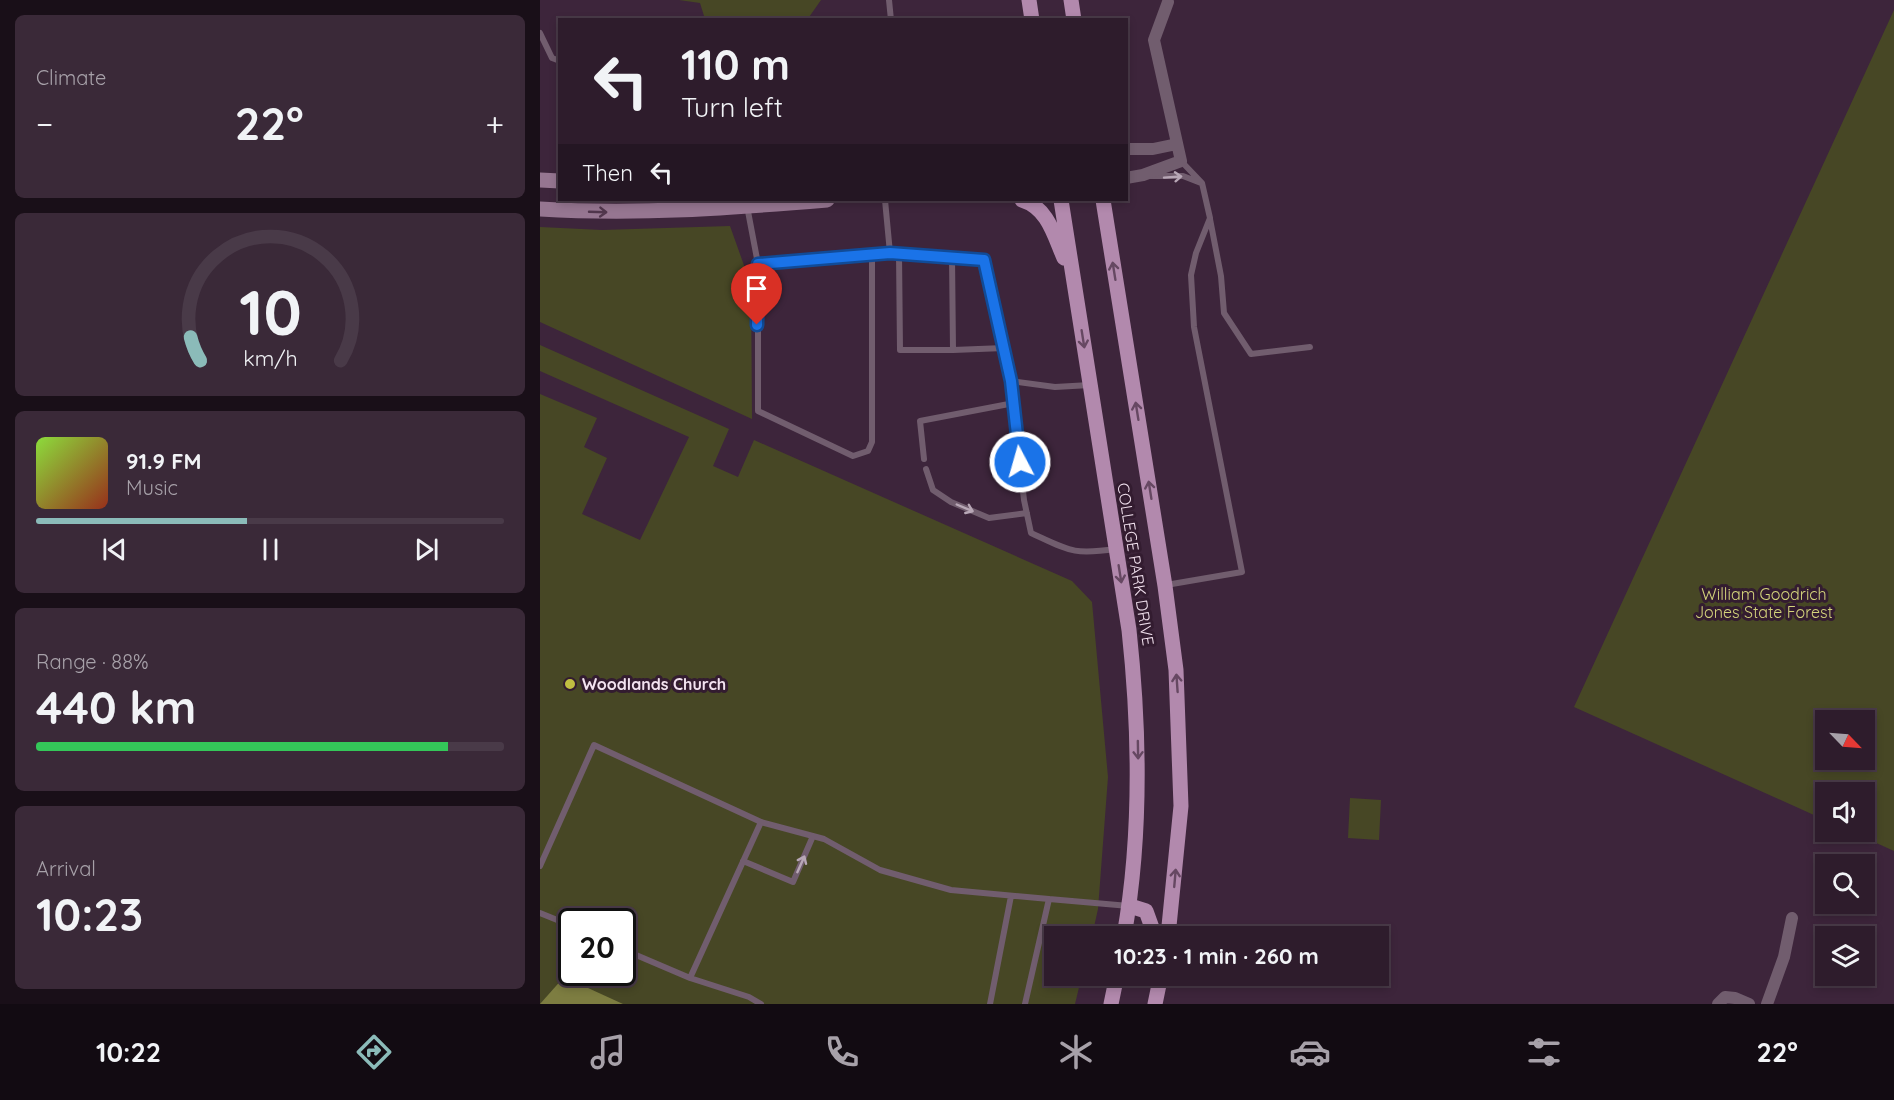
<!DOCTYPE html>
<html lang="en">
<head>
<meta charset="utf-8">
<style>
	body { margin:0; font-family:Quicksand,sans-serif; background:#3a2938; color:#f1f3f6; height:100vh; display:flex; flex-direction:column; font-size:22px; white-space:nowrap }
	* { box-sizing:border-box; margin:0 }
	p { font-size:20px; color:#a7a1a9 }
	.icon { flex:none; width:33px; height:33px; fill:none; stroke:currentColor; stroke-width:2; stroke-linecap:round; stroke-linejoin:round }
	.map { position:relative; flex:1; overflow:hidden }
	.drawer { display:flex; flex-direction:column; gap:15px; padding:15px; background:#190f18; width:540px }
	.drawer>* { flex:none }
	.guide { position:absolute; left:18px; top:18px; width:570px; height:183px; border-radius:0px; box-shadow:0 3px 9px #0003,0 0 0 2px #493a48; background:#2e1c2c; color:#f1f3f6; overflow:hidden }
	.needle { width:39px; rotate:115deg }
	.buttons { position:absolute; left:1275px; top:710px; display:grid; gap:12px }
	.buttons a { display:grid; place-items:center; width:60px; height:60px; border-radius:0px; background:#2e1c2c; box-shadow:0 3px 9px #0003,0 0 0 2px #493a48; font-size:30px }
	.speed { position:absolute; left:18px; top:908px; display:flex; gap:12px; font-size:30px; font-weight:700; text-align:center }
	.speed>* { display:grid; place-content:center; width:78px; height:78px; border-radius:50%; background:#2e1c2c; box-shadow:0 3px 9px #0003,0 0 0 2px #493a48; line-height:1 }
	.speed .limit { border:3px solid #111; border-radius:9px; background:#fff; color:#111 }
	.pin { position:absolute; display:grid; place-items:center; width:51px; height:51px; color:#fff; margin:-62px -26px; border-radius:50% 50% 50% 0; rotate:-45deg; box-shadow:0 0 6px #0007 }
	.pin .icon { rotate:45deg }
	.me { position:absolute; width:66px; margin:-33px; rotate:354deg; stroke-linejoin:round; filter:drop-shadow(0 0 4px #0008) }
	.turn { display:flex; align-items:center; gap:21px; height:126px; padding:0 24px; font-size:27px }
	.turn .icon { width:78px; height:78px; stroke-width:2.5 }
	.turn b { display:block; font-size:42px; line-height:51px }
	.then { display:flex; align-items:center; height:57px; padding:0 24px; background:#0003; gap:12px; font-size:22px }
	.big { font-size:45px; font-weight:700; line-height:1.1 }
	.drawer .card { flex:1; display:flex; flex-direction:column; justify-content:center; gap:9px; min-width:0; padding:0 21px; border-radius:9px; background:#3a2938 }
	.drawer .dial { align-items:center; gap:0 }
	.dial svg { height:156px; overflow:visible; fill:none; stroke:#493a48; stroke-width:7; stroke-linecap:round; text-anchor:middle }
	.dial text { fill:#f1f3f6; stroke:none }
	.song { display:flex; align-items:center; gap:18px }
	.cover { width:72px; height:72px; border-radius:9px; background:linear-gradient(135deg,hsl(90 70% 55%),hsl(10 70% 35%)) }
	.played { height:6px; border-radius:3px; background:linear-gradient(90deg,#8bbbb9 45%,#493a48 45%) }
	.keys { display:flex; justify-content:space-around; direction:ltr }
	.heat { display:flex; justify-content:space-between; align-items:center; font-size:33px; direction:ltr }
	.charge { height:9px; border-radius:4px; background:linear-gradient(90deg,#34c759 88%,#493a48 0) }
	.trip { position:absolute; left:504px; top:926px; width:345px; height:60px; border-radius:0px; background:#2e1c2c; box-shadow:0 3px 9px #0003,0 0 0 2px #493a48; font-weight:700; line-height:60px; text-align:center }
	.menu { display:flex; height:96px; justify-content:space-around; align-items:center; background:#120b12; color:#a7a1a9 }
	.menu .icon { width:42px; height:42px }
	.menu .active { color:#8bbbb9 }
	.menu b { font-size:27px; color:#f1f3f6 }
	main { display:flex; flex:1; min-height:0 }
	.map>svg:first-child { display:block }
</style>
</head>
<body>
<main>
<section class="drawer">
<div class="card"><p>Climate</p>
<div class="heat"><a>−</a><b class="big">22°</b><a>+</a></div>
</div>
<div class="card dial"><svg viewBox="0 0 100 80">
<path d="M14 69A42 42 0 1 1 86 69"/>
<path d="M14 69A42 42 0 0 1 9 57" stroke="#8bbbb9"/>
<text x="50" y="56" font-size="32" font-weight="700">10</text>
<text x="50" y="72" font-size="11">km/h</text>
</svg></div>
<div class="card">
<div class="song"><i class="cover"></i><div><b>91.9 FM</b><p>Music</p></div></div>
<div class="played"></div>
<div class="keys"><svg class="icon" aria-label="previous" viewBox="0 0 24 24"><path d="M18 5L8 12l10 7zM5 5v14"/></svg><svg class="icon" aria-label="pause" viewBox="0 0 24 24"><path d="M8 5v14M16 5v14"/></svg><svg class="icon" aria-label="next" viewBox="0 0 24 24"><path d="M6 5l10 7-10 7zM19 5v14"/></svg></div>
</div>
<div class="card"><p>Range · 88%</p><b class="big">440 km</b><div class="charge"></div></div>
<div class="card"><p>Arrival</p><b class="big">10:23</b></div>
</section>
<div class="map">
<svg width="1354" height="1004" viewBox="0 0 1354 1004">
	<rect width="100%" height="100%" fill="#3d253b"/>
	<!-- green -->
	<path fill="#474725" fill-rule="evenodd" d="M139 0H281L267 20 165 19 160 3Z
		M1354 10V851L1310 831H1324V792H1286L1285 820 1034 707ZM1286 720H1324V759H1286Z
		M190 226 211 285 212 419 0 322V227L62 230Z
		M0 345 189 429 173 466 198 477 214 440 532 581 552 602 568 777 558 909 552 936H514V975H542L535 1004H0V394L57 418 44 447 67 458 42 514 100 540 149 437 0 371ZM32 921H82V972H32Z
		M810 798 841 800 839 840 808 838Z"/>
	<!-- water -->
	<path fill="#7d7d41" d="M24 977 83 1004H0Z"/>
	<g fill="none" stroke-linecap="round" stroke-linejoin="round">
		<!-- service -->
		<path stroke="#715d6e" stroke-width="6" d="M349 0 351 20
			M0 33 12 58 20 61
			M607 176H643L661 183
			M345 200 350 253 444 260 471 381 484 500 491 533C530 551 533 555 576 549
			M207 206 218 264 350 253
			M670 219 681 276 684 313 711 354 770 347
			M359 253 360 350H413
			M412 257 413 350 464 348
			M218 264V411L313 456 328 451 332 442V254
			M471 381 515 387 550 385
			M384 459 380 421 474 403
			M386 469 393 490 411 502 449 518 487 513
			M626 585 702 572 654 327 651 275 656 253 670 218 662 183 641 161
			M203 861 253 882 273 836
			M0 866 54 745 221 822
			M0 913 32 926
			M82 949 150 978
			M221 1004 209 997 150 978 221 822 284 839 340 870 411 890 509 899
			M450 1004 471 896
			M485 1004 509 899 589 906"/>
		<!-- minor -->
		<path stroke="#715d6e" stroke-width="12" d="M586 149H613L637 144
			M586 178 603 175 641 161 614 40 628 2
			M1178 1004 1185 997 1195 998 1209 1004
			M1227 1004 1244 957 1252 918"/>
		<!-- secondary -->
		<path stroke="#967691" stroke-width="15" d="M0 180 20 181
			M0 209C98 215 190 208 287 200"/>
		<!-- primary -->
		<path stroke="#b289ad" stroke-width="15" d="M489 0 492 20
			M531 0 534 20
			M482 200C508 208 514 235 524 258
			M521 200 589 630C600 732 602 834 584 936
			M563 200 625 586 636 670 641 806 628 936
			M590 906 606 911 615 936
			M571 1004 577 975
			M615 1004 621 975"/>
	</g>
	<!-- one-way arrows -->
	<defs><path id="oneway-shaft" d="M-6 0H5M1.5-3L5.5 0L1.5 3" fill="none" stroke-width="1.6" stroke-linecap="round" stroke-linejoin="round" transform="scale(1.5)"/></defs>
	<g stroke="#b8a7b6">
		<use href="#oneway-shaft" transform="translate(633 177) rotate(-4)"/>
		<use href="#oneway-shaft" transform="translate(425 508) rotate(23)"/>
		<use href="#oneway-shaft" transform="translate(261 864) rotate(-66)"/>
	</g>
	<use stroke="#51374d" href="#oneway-shaft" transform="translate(58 212) rotate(2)"/>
	<g stroke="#664862">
		<use href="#oneway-shaft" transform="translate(574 271) rotate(-99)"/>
		<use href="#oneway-shaft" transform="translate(543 339) rotate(81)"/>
		<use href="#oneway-shaft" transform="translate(597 411) rotate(-99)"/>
		<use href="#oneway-shaft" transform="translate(610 490) rotate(-99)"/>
		<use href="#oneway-shaft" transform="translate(580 574) rotate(81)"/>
		<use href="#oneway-shaft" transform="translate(637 683) rotate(-94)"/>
		<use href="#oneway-shaft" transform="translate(598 750) rotate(89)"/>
		<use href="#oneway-shaft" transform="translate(635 878) rotate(-85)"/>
	</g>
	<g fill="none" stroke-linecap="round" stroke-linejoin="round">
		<defs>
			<path id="route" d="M217 325 218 264 350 253 444 260 471 381 480 462"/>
		</defs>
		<!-- route casing -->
		<use href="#route" stroke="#114b97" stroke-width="15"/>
		<!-- route -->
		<use href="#route" stroke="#1a73e8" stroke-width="10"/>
	</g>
	<!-- markers -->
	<circle fill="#c0be41" stroke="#331c30" stroke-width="2" cx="30" cy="684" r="6"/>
	<g text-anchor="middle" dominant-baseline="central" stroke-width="6" stroke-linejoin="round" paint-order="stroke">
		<!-- street labels -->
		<g font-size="16" fill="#f3e3f0" stroke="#331c30">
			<text transform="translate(596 564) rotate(81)">COLLEGE PARK DRIVE</text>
		</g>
		<!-- park labels -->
		<g font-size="16" fill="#d4d47b" stroke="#331c30">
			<text x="1224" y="594">William Goodrich<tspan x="1224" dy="18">Jones State Forest</tspan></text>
		</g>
		<!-- poi labels -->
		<g font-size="16" font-weight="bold" fill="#f3e3f0" stroke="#331c30" text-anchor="start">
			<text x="42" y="684">Woodlands Church</text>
		</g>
	</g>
</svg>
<div class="buttons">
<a><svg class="needle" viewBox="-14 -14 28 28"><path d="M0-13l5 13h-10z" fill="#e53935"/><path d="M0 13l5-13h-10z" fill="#a7a1a9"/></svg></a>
<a><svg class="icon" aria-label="sound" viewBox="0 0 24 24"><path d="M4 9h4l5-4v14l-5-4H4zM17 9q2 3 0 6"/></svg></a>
<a><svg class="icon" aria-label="search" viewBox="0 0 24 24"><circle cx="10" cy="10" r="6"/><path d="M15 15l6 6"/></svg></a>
<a><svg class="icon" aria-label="layers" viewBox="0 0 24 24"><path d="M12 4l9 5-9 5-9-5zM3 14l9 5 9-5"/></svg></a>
</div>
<div class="speed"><div class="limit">20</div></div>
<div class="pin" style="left:217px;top:325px;background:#d93025"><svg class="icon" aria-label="arrive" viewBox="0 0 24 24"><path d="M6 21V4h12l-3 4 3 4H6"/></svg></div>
<svg class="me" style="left:480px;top:462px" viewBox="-20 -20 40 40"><circle r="17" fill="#1a73e8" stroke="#fff" stroke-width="3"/><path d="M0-11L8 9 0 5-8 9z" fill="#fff"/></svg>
<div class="trip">10:23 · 1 min · 260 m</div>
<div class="guide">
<div class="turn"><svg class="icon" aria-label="left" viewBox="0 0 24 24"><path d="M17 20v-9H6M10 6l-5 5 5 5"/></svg><div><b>110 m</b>Turn left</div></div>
<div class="then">Then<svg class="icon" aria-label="left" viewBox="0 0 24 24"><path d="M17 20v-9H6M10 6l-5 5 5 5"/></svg></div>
</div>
</div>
</main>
<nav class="menu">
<b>10:22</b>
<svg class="icon active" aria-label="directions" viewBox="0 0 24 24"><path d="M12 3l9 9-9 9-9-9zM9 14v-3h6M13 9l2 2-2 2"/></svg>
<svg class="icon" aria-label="music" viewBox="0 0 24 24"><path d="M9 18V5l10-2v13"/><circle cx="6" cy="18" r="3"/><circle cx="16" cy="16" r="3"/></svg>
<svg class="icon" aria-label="phone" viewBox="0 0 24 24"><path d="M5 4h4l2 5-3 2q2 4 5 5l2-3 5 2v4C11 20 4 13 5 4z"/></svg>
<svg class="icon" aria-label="climate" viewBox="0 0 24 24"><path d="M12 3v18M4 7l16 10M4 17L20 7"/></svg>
<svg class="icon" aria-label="car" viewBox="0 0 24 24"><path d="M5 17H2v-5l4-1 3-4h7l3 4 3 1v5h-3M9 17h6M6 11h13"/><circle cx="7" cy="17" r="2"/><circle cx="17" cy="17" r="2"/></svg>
<svg class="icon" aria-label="filters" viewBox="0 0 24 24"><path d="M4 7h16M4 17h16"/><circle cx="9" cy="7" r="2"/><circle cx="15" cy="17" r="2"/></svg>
<b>22°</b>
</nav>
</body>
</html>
